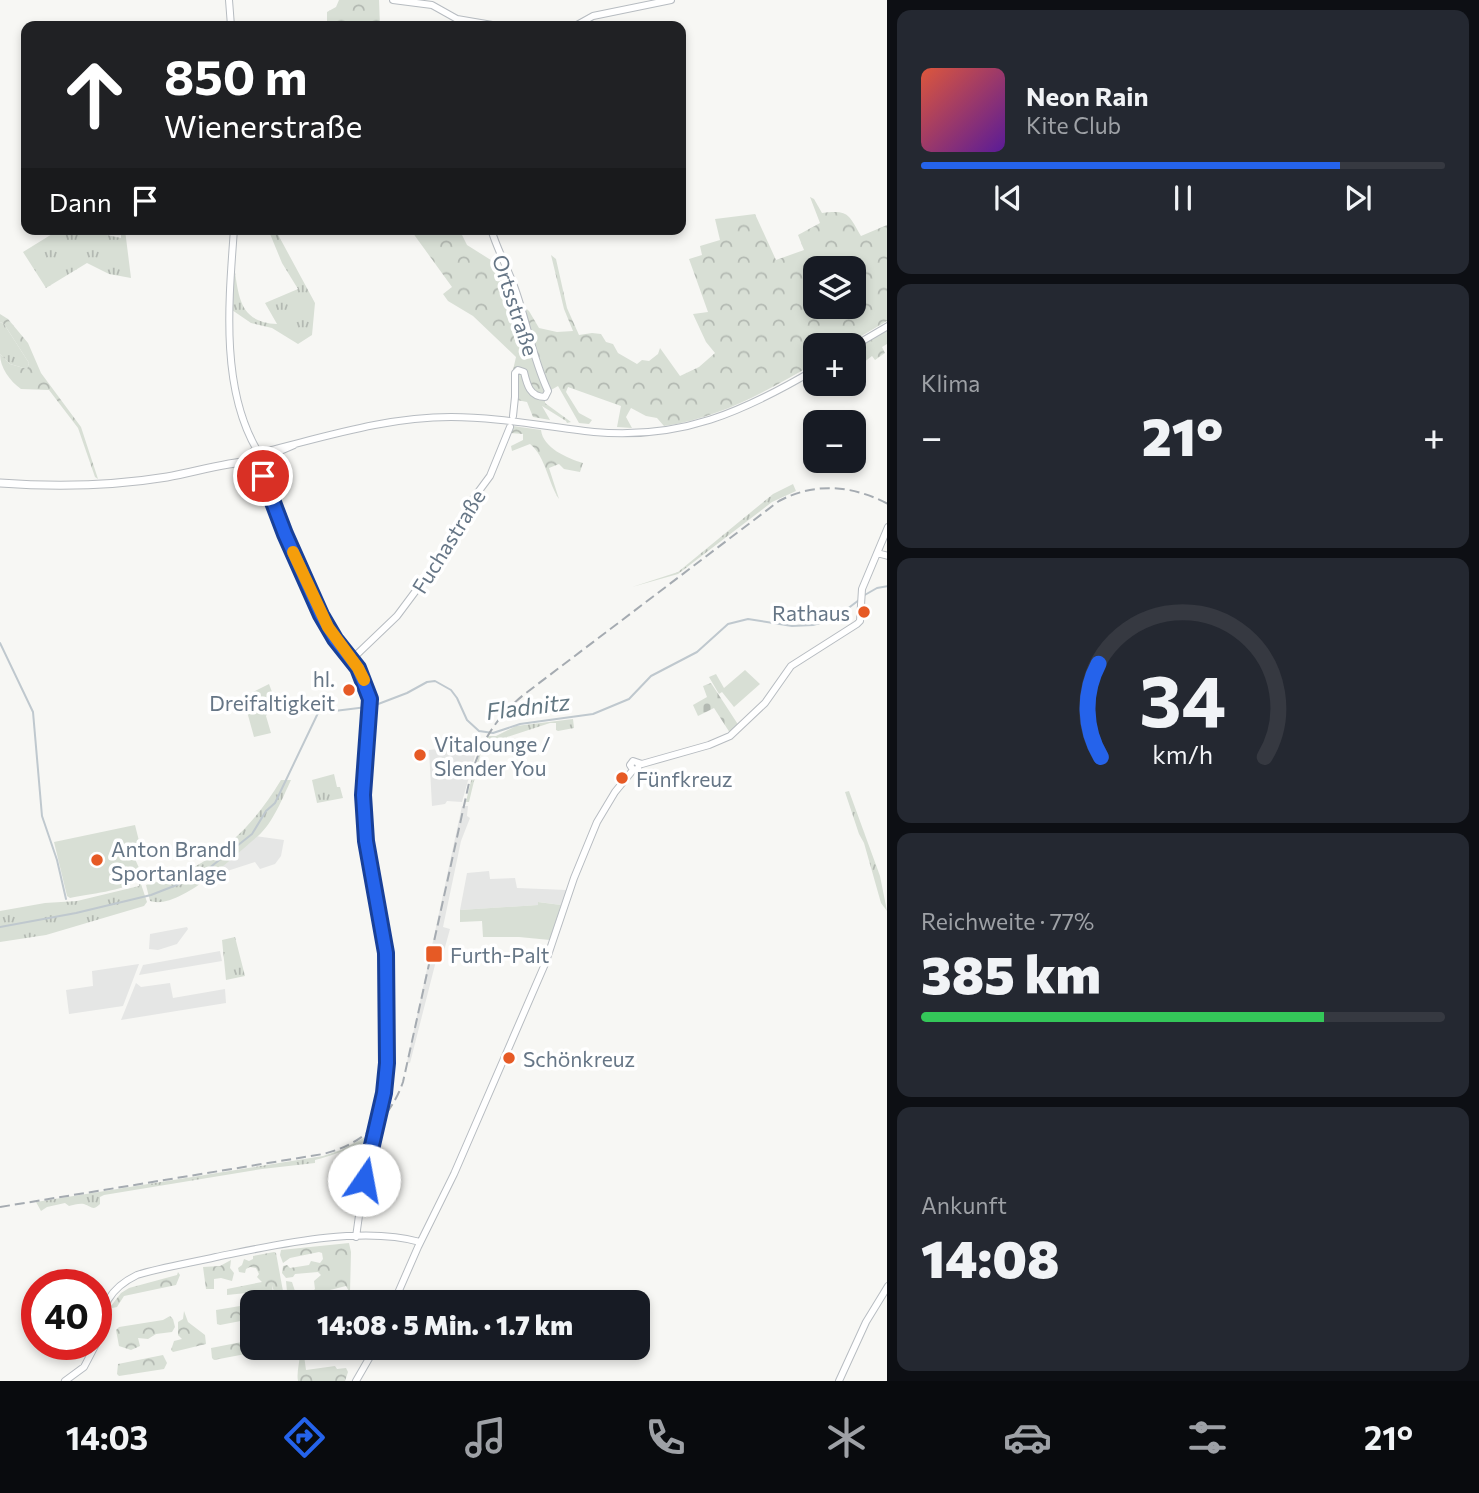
<!DOCTYPE html>
<html lang="de">
<head>
<meta charset="utf-8">
<style>
	body { margin:0; font-family:Commissioner,sans-serif; background:#242831; color:#f1f3f6; height:100vh; display:flex; flex-direction:column; font-size:26px; white-space:nowrap }
	* { box-sizing:border-box; margin:0 }
	p { font-size:23px; color:#9ea1a6 }
	.icon { flex:none; width:38px; height:38px; fill:none; stroke:currentColor; stroke-width:2; stroke-linecap:round; stroke-linejoin:round }
	.map { position:relative; flex:1; overflow:hidden }
	.sheet { display:flex; flex-direction:column; gap:10px; padding:10px; background:#0d0f14; width:592px }
	.sheet>* { flex:none }
	.top-card { position:absolute; left:21px; top:21px; width:665px; height:214px; border-radius:14px; box-shadow:0 4px 10px #0003; background:#202124; color:#fff; overflow:hidden }
	.controls { position:absolute; left:803px; top:256px; display:grid; gap:14px }
	.controls a { display:grid; place-items:center; width:63px; height:63px; border-radius:14px; background:#171b24; box-shadow:0 4px 10px #0003; font-size:35px }
	.speed { position:absolute; left:21px; top:1269px; display:flex; gap:14px; font-size:35px; font-weight:700; text-align:center }
	.speed>* { display:grid; place-content:center; width:91px; height:91px; border-radius:50%; background:#171b24; box-shadow:0 4px 10px #0003; line-height:1 }
	.speed .limit { border:10px solid #d22; background:#fff; color:#111 }
	.pin { position:absolute; display:grid; place-items:center; width:60px; height:60px; color:#fff; margin:-30px; border:4px solid #fff; border-radius:50%; box-shadow:0 2px 7px #0007 }
	.me { position:absolute; width:77px; margin:-38px; rotate:12deg; stroke-linejoin:round; filter:drop-shadow(0 0 5px #0008) }
	.turn { display:flex; align-items:center; gap:24px; height:147px; padding:0 28px; font-size:32px }
	.turn .icon { width:91px; height:91px; stroke-width:2.5 }
	.turn b { display:block; font-size:49px; line-height:60px }
	.then { display:flex; align-items:center; height:66px; padding:0 28px; background:#0003; gap:14px; font-size:26px }
	.big { font-size:52px; font-weight:800; line-height:1.1 }
	.sheet .tile { flex:1; display:flex; flex-direction:column; justify-content:center; gap:10px; min-width:0; padding:0 24px; border-radius:14px; background:#242831 }
	.sheet .dial { align-items:center; gap:0 }
	.dial svg { height:182px; overflow:visible; fill:none; stroke:#363941; stroke-width:7; stroke-linecap:round; text-anchor:middle }
	.dial text { fill:#f1f3f6; stroke:none }
	.song { display:flex; align-items:center; gap:21px }
	.cover { width:84px; height:84px; border-radius:10px; background:linear-gradient(135deg,hsl(10 70% 55%),hsl(270 70% 35%)) }
	.played { height:7px; border-radius:4px; background:linear-gradient(90deg,#2563eb 80%,#363941 80%) }
	.keys { display:flex; justify-content:space-around; direction:ltr }
	.heat { display:flex; justify-content:space-between; align-items:center; font-size:38px; direction:ltr }
	.charge { height:10px; border-radius:5px; background:linear-gradient(90deg,#34c759 77%,#363941 0) }
	.trip { position:absolute; left:240px; top:1290px; width:410px; height:70px; border-radius:14px; background:#171b24; box-shadow:0 4px 10px #0003; font-weight:800; line-height:70px; text-align:center }
	.menu { display:flex; height:112px; justify-content:space-around; align-items:center; background:#090b0e; color:#9ea1a6 }
	.menu .icon { width:49px; height:49px }
	.menu .active { color:#2563eb }
	.menu b { font-size:32px; color:#f1f3f6 }
	main { display:flex; flex:1; min-height:0 }
	.map>svg:first-child { display:block }
</style>
</head>
<body>
<main>
<div class="map">
<svg width="888" height="1381" viewBox="0 0 888 1381">
	<defs>
		<pattern id="grass-tufts" width="24" height="20" patternUnits="userSpaceOnUse" patternTransform="scale(1.75)"><rect width="24" height="20" fill="#d8dfd5"/><path d="M3 7l-1-3M5 7V3M7 7l1-3M15 17l-1-3M17 17v-4M19 17l1-3" fill="none" stroke="#b3b9b2"/></pattern>
		<pattern id="forest-crowns" width="20" height="18" patternUnits="userSpaceOnUse" patternTransform="scale(1.75)"><rect width="20" height="18" fill="#d8dfd5"/><path d="M2 6a3 3 0 1 1 6 0M12 15a3 3 0 1 1 6 0" fill="none" stroke="#b3b9b2"/></pattern>
		<pattern id="cemetery-stones" width="16" height="16" patternUnits="userSpaceOnUse" patternTransform="scale(1.75)"><rect width="16" height="16" fill="#d8dfd5"/><path d="M2 7V4a2 2 0 0 1 4 0v3zM10 15v-3a2 2 0 0 1 4 0v3z" fill="#b3b9b2"/></pattern>
	</defs>
	<rect width="100%" height="100%" fill="#f7f7f4"/>
	<!-- built -->
	<path fill="#e5e6e5" d="M447 748 476 752 462 802 447 801 445 804 432 806 429 750Z
		M462 806H468L467 816 470 818 461 841 443 927 450 929 442 958 437 957 410 1063 407 1062Z
		M255 836 284 840 281 856 275 864 260 869 255 862 221 873 219 870Z
		M489 871 490 879 515 878 517 888 567 890 561 905 539 902 538 905 460 910 467 873Z
		M187 927 188 929 177 944 158 950 149 949 150 934Z
		M220 951 222 961 139 975 143 965Z
		M139 964 123 1006 69 1014 66 990 93 986 92 971Z
		M136 983 141 987 170 983 173 998 225 989 226 1003 121 1020Z"/>
	<!-- grass -->
	<path fill="url(#grass-tufts)" d="M53 229H78L121 238V229L125 230 131 278 109 274 87 263 46 288 23 252 57 231Z
		M268 229H275L315 303 312 335 298 344 272 328 251 323 232 310 234 266C239 297 239 322 277 324L265 303 298 289 282 263Z
		M0 322 4 324 29 363 27 369 10 364 0 354Z
		M793 484 796 491 772 502 678 574 632 587 678 572 773 494Z
		M269 684 278 708 269 711 266 716 271 733 254 737 243 697Z
		M573 719 574 728 558 731 556 730V723H550L507 737 506 749 495 748 494 751 481 752 469 802H466C471 779 477 757 488 736H496L516 726Z
		M334 774 337 787H340L343 798 317 803 312 780Z
		M281 780H291C283 797 273 823 258 836 237 853 180 911 150 901L146 885C207 870 248 835 281 780Z
		M849 791 880 876 887 911 881 903 864 843 859 834 845 792Z
		M140 881 147 902 144 906 46 935 0 942V911L45 903 77 901 139 886Z
		M235 937 245 976 226 980 222 940Z
		M367 1136V1139L371 1136 368 1146C356 1144 331 1157 315 1160V1163L262 1169 104 1195 100 1197V1204C93 1211 92 1207 84 1204 79 1203 74 1205 69 1206L65 1203 47 1207 41 1211 36 1202 323 1156 341 1150Z"/>
	<!-- forest -->
	<path fill="url(#forest-crowns)" fill-rule="evenodd" d="M339 0H379L380 26H327V12L336 7Z
		M810 197 814 199 822 213C849 210 848 214 861 236L887 225V321L846 345H816L815 363C767 391 720 418 664 426L657 418 646 416 631 408 626 417 632 428 617 427 621 406 568 387 566 392 579 413 592 420 589 424 579 423 558 386 551 390C537 362 532 332 521 304L529 311 539 328 557 332 573 331 564 309 551 255 556 259 567 308 579 335 592 333 601 334 606 342 613 344 618 353 637 364 642 360 649 361 658 354 660 348 680 376 699 367 715 353 706 342 693 314 708 312 689 259 702 255 700 246 720 240 715 219 755 214 776 260 804 250 798 235 820 223ZM816 268H854V306H816Z
		M410 229H459L467 245 494 262 506 275 508 274C524 312 528 354 546 391L544 394C529 393 531 378 523 368L513 370 516 357 473 316 448 301 443 294 452 287Z
		M0 314 8 319 28 343 41 373 81 427 98 479 95 477 78 428 49 390 21 389C10 381 0 368 0 354L10 364 27 369 29 363 4 324 0 322Z
		M887 328V344L882 347 885 353 875 360 872 356 854 370C854 346 869 340 887 328Z
		M521 372 524 382 545 399V403L571 422 567 423 566 421 542 406 550 420 533 417 527 402 517 400 516 374Z
		M513 426 541 430C543 448 567 458 583 463L580 472 564 469 559 464 549 468 559 499C548 483 546 457 530 444L512 451 511 446 523 440V434L510 433Z
		M349 1243 351 1252 350 1293 346 1286 322 1292V1298L288 1302 286 1281 292 1282 296 1294 312 1292 315 1289 314 1281 321 1275 318 1272 295 1274 293 1277 286 1278 282 1273 283 1266 287 1265 290 1268 309 1265 311 1261 320 1263 323 1259 322 1253 319 1252 290 1258 283 1263 280 1255 281 1250Z
		M274 1252 276 1253 285 1302H277L272 1285 274 1302H265L257 1292 227 1295V1289L262 1282 257 1277 259 1274 256 1268 250 1267 246 1269 245 1273 239 1272 238 1268 242 1265 244 1259 249 1261 253 1259V1256Z
		M231 1260 230 1268 234 1273 232 1281 221 1278 214 1279V1289H206L203 1267 220 1266Z
		M178 1272 180 1275 176 1285 124 1296 117 1307 112 1308 111 1306 121 1293 129 1288 177 1275Z
		M252 1304 251 1319 220 1325 217 1324 216 1310Z
		M184 1311 188 1322 205 1335 206 1344 173 1352 171 1350 174 1341 182 1339 178 1335V1322L183 1319Z
		M170 1316 173 1319 175 1327 172 1332 156 1334 148 1339 138 1338 140 1346 131 1350 119 1346 116 1330 119 1327 163 1320Z
		M252 1340V1348H277L214 1360 212 1358 211 1348Z
		M300 1348H303L306 1370 335 1366 337 1369 346 1368 348 1372 345 1381H298C296 1372 301 1359 300 1348Z
		M163 1355 167 1363 164 1369 119 1376 117 1374 118 1364Z"/>
	<!-- cemetery -->
	<path fill="url(#cemetery-stones)" d="M711 683 739 726 730 733 714 708 698 716 693 705 707 697 703 686Z"/>
	<!-- garden -->
	<path fill="#d8dfd5" d="M745 670 760 684 734 707 722 692 719 694 709 677 716 674 724 688Z
		M135 825 143 857 135 859 139 868 138 880C124 891 88 894 70 898L67 896 54 842Z
		M538 902 561 905 550 940 519 937H483L482 921 460 922V910L538 905Z"/>
	<g fill="none" stroke-linecap="round" stroke-linejoin="round">
		<!-- stream -->
		<path stroke="#bfc8ce" stroke-width="2" d="M863 596 877 588 888 586
			M0 643 33 712 42 816 57 860 66 899
			M373 706 407 693 427 682 435 681 451 690 457 698 467 720 479 731 493 733 520 724 593 714 629 699 651 676 697 652 728 624 748 619 792 626 813 625 834 619 859 600
			M0 927 76 913 151 895 192 879 208 869 252 834 266 811 275 803 318 713 367 707"/>
		<defs>
			<path id="secondary" d="M229 0 231 26
				M393 0 432 5 457 19 498 26
				M575 26 593 16 671 0
				M234 229C229 299 220 387 257 450
				M491 229C497 249 507 267 514 286 527 321 532 357 548 391L545 397C530 397 527 385 524 372L518 370 515 373V397L513 416
				M854 346 888 326
				M294 445 264 458 259 464 254 463 251 459V453L255 450 267 451C328 436 387 417 451 417 499 417 546 427 594 432 681 440 743 412 816 369
				M256 464 321 616 360 672 370 700 363 795 366 841 386 953 387 1075 364 1180 356 1237
				M877 553 888 556
				M351 660 397 616 447 549 473 499 490 476 510 427
				M633 770 630 765 633 761 642 764 709 745 730 736 765 703 791 666 857 624 860 621 862 589 888 527
				M394 1302 418 1247 454 1174 545 964 574 878 597 822 615 792 633 770 638 769 639 764
				M96 1342C103 1310 104 1291 137 1275 163 1267 190 1263 216 1257 275 1245 361 1225 420 1242
				M65 1381 84 1367 96 1344
				M356 1381 375 1348
				M839 1381 866 1322 888 1286"/>
			<path id="primary" d="M0 483C56 487 112 486 167 477 195 472 223 463 252 461"/>
		</defs>
		<!-- secondary casing -->
		<use href="#secondary" stroke="#b7bcc1" stroke-width="8"/>
		<!-- primary casing -->
		<use href="#primary" stroke="#b8bcc0" stroke-width="9"/>
		<!-- secondary -->
		<use href="#secondary" stroke="#fff" stroke-width="6"/>
		<!-- primary -->
		<use href="#primary" stroke="#fff" stroke-width="7"/>
		<!-- rail -->
		<path stroke="#a5abb1" stroke-width="2" stroke-dasharray="10 5" stroke-linecap="butt" d="M0 1207 323 1154C361 1145 390 1119 403 1082L469 783C479 745 495 717 526 693L779 501C815 482 852 485 888 504"/>
	</g>
	<g fill="none" stroke-linecap="round" stroke-linejoin="round">
		<defs>
			<path id="route" d="M263 476 285 534 321 615 335 639 358 668 370 699 363 795 366 841 386 953 387 1063 384 1093 364 1180"/>
		</defs>
		<!-- route casing -->
		<use href="#route" stroke="#184099" stroke-width="18"/>
		<!-- route -->
		<use href="#route" stroke="#2563eb" stroke-width="12"/>
		<!-- slow -->
		<path stroke="#f59e0b" stroke-width="12" d="M293 552 328 627 358 668 364 680"/>
	</g>
	<!-- markers -->
	<g fill="#e65a25" stroke="#fff" stroke-width="2.5">
		<circle cx="864" cy="612" r="7"/>
		<circle cx="349" cy="690" r="7"/>
		<circle cx="420" cy="755" r="7"/>
		<circle cx="622" cy="778" r="7"/>
		<circle cx="97" cy="860" r="7"/>
		<rect x="425" y="945" width="18" height="18" rx="3.5"/>
		<circle cx="509" cy="1058" r="7"/>
	</g>
	<g text-anchor="middle" dominant-baseline="central" stroke-width="7" stroke-linejoin="round" paint-order="stroke">
		<!-- street labels -->
		<g font-size="21" fill="#667686" stroke="#fff">
			<text transform="translate(516 305) rotate(72)">Ortsstraße</text>
			<text transform="translate(448 541) rotate(-58)">Fuchastraße</text>
		</g>
		<!-- poi labels -->
		<g font-size="21" fill="#667686" stroke="#fff" text-anchor="start">
			<text x="850" y="612" text-anchor="end">Rathaus</text>
			<text x="335" y="678" text-anchor="end">hl.<tspan x="335" dy="24">Dreifaltigkeit</tspan></text>
			<text x="434" y="743">Vitalounge /<tspan x="434" dy="24">Slender You</tspan></text>
			<text x="636" y="778">Fünfkreuz</text>
			<text x="111" y="848">Anton Brandl<tspan x="111" dy="24">Sportanlage</tspan></text>
			<text x="450" y="954">Furth-Palt</text>
			<text x="523" y="1058">Schönkreuz</text>
		</g>
		<!-- water labels -->
		<g font-size="23" font-style="italic" fill="#627782" stroke="#fff">
			<text transform="translate(528 706) rotate(-7)">Fladnitz</text>
		</g>
	</g>
</svg>
<div class="controls">
<a><svg class="icon" aria-label="layers" viewBox="0 0 24 24"><path d="M12 4l9 5-9 5-9-5zM3 14l9 5 9-5"/></svg></a>
<a>+</a>
<a>−</a>
</div>
<div class="speed"><div class="limit">40</div></div>
<div class="pin" style="left:263px;top:476px;background:#d93025"><svg class="icon" aria-label="arrive" viewBox="0 0 24 24"><path d="M6 21V4h12l-3 4 3 4H6"/></svg></div>
<svg class="me" style="left:364px;top:1180px" viewBox="-20 -20 40 40"><circle r="19" fill="#fff"/><path d="M0-13L10 11 0 6-10 11z" fill="#2563eb"/></svg>
<div class="trip">14:08 · 5 Min. · 1.7 km</div>
<div class="top-card">
<div class="turn"><svg class="icon" aria-label="ahead" viewBox="0 0 24 24"><path d="M12 20V5M6 11l6-6 6 6"/></svg><div><b>850 m</b>Wienerstraße</div></div>
<div class="then">Dann<svg class="icon" aria-label="arrive" viewBox="0 0 24 24"><path d="M6 21V4h12l-3 4 3 4H6"/></svg></div>
</div>
</div>
<section class="sheet">
<div class="tile">
<div class="song"><i class="cover"></i><div><b>Neon Rain</b><p>Kite Club</p></div></div>
<div class="played"></div>
<div class="keys"><svg class="icon" aria-label="previous" viewBox="0 0 24 24"><path d="M18 5L8 12l10 7zM5 5v14"/></svg><svg class="icon" aria-label="pause" viewBox="0 0 24 24"><path d="M8 5v14M16 5v14"/></svg><svg class="icon" aria-label="next" viewBox="0 0 24 24"><path d="M6 5l10 7-10 7zM19 5v14"/></svg></div>
</div>
<div class="tile"><p>Klima</p>
<div class="heat"><a>−</a><b class="big">21°</b><a>+</a></div>
</div>
<div class="tile dial"><svg viewBox="0 0 100 80">
<path d="M14 69A42 42 0 1 1 86 69"/>
<path d="M14 69A42 42 0 0 1 13 28" stroke="#2563eb"/>
<text x="50" y="56" font-size="32" font-weight="700">34</text>
<text x="50" y="72" font-size="11">km/h</text>
</svg></div>
<div class="tile"><p>Reichweite · 77%</p><b class="big">385 km</b><div class="charge"></div></div>
<div class="tile"><p>Ankunft</p><b class="big">14:08</b></div>
</section>
</main>
<nav class="menu">
<b>14:03</b>
<svg class="icon active" aria-label="directions" viewBox="0 0 24 24"><path d="M12 3l9 9-9 9-9-9zM9 14v-3h6M13 9l2 2-2 2"/></svg>
<svg class="icon" aria-label="music" viewBox="0 0 24 24"><path d="M9 18V5l10-2v13"/><circle cx="6" cy="18" r="3"/><circle cx="16" cy="16" r="3"/></svg>
<svg class="icon" aria-label="phone" viewBox="0 0 24 24"><path d="M5 4h4l2 5-3 2q2 4 5 5l2-3 5 2v4C11 20 4 13 5 4z"/></svg>
<svg class="icon" aria-label="climate" viewBox="0 0 24 24"><path d="M12 3v18M4 7l16 10M4 17L20 7"/></svg>
<svg class="icon" aria-label="car" viewBox="0 0 24 24"><path d="M5 17H2v-5l4-1 3-4h7l3 4 3 1v5h-3M9 17h6M6 11h13"/><circle cx="7" cy="17" r="2"/><circle cx="17" cy="17" r="2"/></svg>
<svg class="icon" aria-label="filters" viewBox="0 0 24 24"><path d="M4 7h16M4 17h16"/><circle cx="9" cy="7" r="2"/><circle cx="15" cy="17" r="2"/></svg>
<b>21°</b>
</nav>
</body>
</html>
